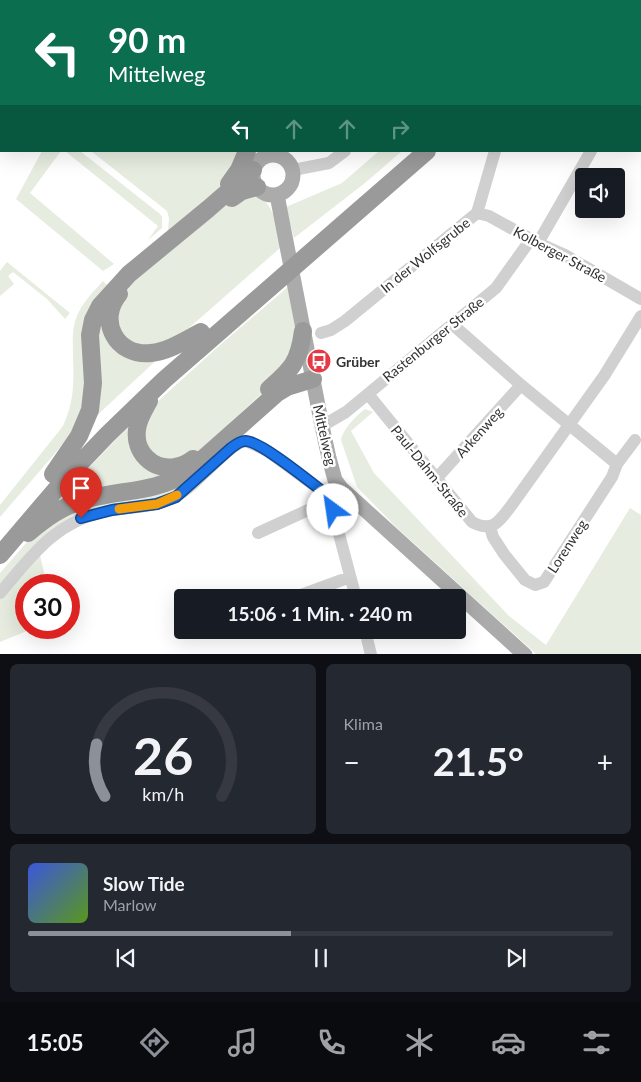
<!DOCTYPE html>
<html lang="de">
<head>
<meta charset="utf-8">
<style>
	body { margin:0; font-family:Lato,sans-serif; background:#242831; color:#f1f3f6; height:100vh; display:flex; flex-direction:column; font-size:19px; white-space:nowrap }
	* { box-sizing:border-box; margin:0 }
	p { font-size:16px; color:#9ea1a6 }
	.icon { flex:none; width:28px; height:28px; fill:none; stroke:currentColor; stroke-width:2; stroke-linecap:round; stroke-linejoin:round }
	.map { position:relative; height:654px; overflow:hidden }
	.panel { display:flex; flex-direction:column; gap:10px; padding:10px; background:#0d0f14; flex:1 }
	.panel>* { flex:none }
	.guide { position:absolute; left:0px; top:0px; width:641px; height:152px; box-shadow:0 5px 20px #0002; background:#0b6e4f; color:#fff; overflow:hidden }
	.tools { position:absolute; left:575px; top:168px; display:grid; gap:10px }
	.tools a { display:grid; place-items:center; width:50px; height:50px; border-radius:5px; background:#171b24; box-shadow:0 5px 20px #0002; font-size:25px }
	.speed { position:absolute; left:15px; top:574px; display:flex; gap:10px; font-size:25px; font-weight:700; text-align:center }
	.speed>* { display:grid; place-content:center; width:65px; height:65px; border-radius:50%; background:#171b24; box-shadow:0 5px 20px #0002; line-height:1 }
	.speed .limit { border:8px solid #d22; background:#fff; color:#111 }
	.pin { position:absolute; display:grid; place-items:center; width:42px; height:42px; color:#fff; margin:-51px -21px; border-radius:50% 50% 50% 0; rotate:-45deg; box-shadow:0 0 5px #0007 }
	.pin .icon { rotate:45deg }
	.me { position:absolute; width:55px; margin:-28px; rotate:329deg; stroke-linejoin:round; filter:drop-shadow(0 0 4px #0008) }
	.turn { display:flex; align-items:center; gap:18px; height:105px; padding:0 25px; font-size:22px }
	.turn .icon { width:65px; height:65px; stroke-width:2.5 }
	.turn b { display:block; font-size:35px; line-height:42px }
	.lanes { display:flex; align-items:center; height:48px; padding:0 25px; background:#0003; justify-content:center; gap:25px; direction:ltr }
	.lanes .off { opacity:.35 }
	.big { font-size:38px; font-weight:700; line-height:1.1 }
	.panel .tile { flex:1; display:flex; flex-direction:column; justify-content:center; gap:8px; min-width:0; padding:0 18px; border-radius:8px; background:#242831 }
	.panel .dial { align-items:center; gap:0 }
	.dial svg { height:130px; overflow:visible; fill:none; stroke:#363941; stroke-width:7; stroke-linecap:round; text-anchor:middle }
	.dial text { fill:#f1f3f6; stroke:none }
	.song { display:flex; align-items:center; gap:15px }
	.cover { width:60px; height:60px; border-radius:8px; background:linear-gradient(135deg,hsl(230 70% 55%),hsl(90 70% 35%)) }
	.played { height:5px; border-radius:2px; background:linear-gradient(90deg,#8c9099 45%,#363941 45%) }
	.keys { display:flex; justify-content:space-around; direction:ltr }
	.heat { display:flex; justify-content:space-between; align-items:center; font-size:28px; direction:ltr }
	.panel .tiles { flex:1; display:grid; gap:10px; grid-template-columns:1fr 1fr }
	.tile:last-child { grid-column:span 2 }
	.trip { position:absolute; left:174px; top:589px; width:292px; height:50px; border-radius:5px; background:#171b24; box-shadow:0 5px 20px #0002; font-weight:700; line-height:50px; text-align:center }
	.tabs { display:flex; height:80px; justify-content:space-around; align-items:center; background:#090b0e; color:#9ea1a6 }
	.tabs .icon { width:35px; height:35px }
	.tabs .selected { color:#8c9099 }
	.tabs b { font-size:22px; color:#f1f3f6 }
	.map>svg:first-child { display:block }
</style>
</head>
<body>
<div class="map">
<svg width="641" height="655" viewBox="0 0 641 655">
	<rect width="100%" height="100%" fill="#fff"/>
	<!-- green -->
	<path fill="#e6ecdf" d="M42 151H61L30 193 114 264 103 271 16 199Z
		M65 151H80L160 214 162 217V228L148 240 158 226Z
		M91 151H240L226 179 217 190 168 230 169 218 167 211Z
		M379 151H402L365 183 294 238 286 207 342 183Z
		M255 194C276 204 276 227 280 248L181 335 165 344 136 347 115 325 118 302 130 284 230 202Z
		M7 262 70 313 65 319 47 299 13 272 8 276 14 284 0 296V271Z
		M103 281 108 286 78 424 57 451 0 517V505L63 426C74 403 74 382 73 357 73 347 72 336 74 326 77 308 91 294 103 281Z
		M288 287 295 319 297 345 280 377 196 454 178 462 154 458 143 442 144 419 156 403 220 345Z
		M101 315 108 337 162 355 92 420 96 344Z
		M365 409 373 412 351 431 374 473 509 616 546 645 630 508 641 515V654H536L396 527 357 487 341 440C343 429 356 416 365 409Z
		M135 420 134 444 178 472 49 509Z
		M190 475 183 496 82 519 39 551 47 585H26V628H34L0 642V573L34 534 60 515Z"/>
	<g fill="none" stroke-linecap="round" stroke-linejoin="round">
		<!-- minor -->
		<path stroke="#d0d0d0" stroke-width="12" d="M343 0 344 1
			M395 1 397 0
			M640 53H641
			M640 77 641 75
			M293 170 329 163 345 151
			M477 213 489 216 538 243 565 255 641 299
			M538 243 591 151
			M452 324 521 385 617 464
			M321 333 331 330 345 321 477 213 495 151
			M368 394 472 522C492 533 499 522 511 506L604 376 641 316
			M322 426 346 412 496 288 531 239
			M436 479 521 385
			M333 492 330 500 356 598
			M490 527 493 537 504 554 525 580 535 585 544 582 612 477 617 464 635 440
			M258 533 330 500
			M0 593C31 557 54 523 103 512 127 506 152 509 174 497 197 486 216 457 239 443L246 441 266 450 330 497
			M293 598 350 577
			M365 630 371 655"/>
		<!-- major -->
		<path stroke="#ababab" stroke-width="15" d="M185 0 186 1
			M253 175a20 20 0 1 1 40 0a20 20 0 1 1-40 0Z
			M277 195 322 426 329 458 335 480 341 488 525 655"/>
		<!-- highway -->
		<path stroke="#9a9a9a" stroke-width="18" d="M583 1 584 0
			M600 1 602 0
			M229 184 239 170 247 151
			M232 198 242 191 257 187
			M119 294C97 320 116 357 151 353 169 351 186 340 201 332
			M269 389C292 369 299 362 303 331
			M149 401C144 410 138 419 137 430 134 452 153 471 175 467 182 466 188 463 193 459
			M53 474 79 436 90 410 93 383 90 335 93 320 100 306 129 274 208 209 253 170
			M28 533C45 519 62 506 84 500 121 489 151 494 187 473L277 393 287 387 313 379
			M0 555 64 480 107 435 164 380 427 151"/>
	</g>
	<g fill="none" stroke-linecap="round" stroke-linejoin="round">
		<defs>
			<path id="route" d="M81 518 112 510 157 504 176 497 231 448C235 445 240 441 245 441 260 440 315 486 330 497L333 510"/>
		</defs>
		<!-- route casing -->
		<use href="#route" stroke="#114b97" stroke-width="12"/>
		<!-- route -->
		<use href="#route" stroke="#1a73e8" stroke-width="9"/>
		<!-- slow -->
		<path stroke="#f59e0b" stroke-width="9" d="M119 509 157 504 177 495"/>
	</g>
	<!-- icons -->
	<defs>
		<symbol id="bus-disc" viewBox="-11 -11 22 22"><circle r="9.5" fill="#e63946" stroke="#fff"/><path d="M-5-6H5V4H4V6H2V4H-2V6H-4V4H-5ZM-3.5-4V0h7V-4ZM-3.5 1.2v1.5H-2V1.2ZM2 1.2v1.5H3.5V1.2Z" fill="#fff"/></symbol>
	</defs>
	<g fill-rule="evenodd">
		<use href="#bus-disc" x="305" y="347" width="28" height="28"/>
	</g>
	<g text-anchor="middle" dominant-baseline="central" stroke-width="5" stroke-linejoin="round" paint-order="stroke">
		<!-- street labels -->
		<g font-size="14" fill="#333" stroke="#fff">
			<text transform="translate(560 254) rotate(28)">Kolberger Straße</text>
			<text transform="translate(425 255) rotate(-39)">In der Wolfsgrube</text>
			<text transform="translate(433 339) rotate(-39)">Rastenburger Straße</text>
			<text transform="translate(479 432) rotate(-48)">Arkenweg</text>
			<text transform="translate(325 435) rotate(77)">Mittelweg</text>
			<text transform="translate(430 471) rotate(51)">Paul-Dahm-Straße</text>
			<text transform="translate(567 546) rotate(-57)">Lorenweg</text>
		</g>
		<!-- poi labels -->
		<g font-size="14" font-weight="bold" fill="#333" stroke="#fff" text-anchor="start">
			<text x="336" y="361">Grüber</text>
		</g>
	</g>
</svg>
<div class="tools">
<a><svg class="icon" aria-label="sound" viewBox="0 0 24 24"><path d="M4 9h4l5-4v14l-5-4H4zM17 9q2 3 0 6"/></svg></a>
</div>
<div class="speed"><div class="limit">30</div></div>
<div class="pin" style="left:81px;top:518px;background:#d93025"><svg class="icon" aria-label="arrive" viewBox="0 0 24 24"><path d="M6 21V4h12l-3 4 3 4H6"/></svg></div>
<svg class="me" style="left:333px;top:510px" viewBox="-20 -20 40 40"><circle r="19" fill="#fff"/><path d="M0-13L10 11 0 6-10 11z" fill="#1a73e8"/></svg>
<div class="trip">15:06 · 1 Min. · 240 m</div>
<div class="guide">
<div class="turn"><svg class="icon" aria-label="left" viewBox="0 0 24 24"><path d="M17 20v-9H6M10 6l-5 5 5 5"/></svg><div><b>90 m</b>Mittelweg</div></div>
<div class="lanes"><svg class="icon" aria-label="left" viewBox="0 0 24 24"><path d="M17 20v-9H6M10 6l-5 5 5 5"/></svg><svg class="icon off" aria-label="ahead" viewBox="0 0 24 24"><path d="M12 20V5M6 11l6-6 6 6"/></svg><svg class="icon off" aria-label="ahead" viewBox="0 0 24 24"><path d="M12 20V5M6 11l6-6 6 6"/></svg><svg class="icon off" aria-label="right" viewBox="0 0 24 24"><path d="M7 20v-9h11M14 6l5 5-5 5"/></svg></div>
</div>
</div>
<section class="panel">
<div class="tiles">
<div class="tile dial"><svg viewBox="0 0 100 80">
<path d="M14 69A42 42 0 1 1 86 69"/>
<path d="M14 69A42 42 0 0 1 9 37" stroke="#8c9099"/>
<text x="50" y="56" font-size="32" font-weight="700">26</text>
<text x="50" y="72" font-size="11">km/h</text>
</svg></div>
<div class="tile"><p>Klima</p>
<div class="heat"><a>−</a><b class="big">21.5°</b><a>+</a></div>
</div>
<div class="tile">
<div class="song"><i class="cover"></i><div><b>Slow Tide</b><p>Marlow</p></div></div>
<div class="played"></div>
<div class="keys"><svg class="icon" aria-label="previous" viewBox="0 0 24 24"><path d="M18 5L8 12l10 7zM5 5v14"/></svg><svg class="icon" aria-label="pause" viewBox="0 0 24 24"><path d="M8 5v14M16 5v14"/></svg><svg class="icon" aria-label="next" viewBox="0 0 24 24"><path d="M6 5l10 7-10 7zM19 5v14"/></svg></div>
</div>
</div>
</section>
<nav class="tabs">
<b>15:05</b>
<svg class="icon selected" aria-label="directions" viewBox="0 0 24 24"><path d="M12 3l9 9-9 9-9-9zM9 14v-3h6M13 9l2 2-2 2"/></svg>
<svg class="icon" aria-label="music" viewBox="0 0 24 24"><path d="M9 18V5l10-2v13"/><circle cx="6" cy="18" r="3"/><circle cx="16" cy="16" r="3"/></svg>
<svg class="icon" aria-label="phone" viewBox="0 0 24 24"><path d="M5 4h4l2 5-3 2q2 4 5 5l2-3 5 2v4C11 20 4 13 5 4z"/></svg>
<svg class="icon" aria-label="climate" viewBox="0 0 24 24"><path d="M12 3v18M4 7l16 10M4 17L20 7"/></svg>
<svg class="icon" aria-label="car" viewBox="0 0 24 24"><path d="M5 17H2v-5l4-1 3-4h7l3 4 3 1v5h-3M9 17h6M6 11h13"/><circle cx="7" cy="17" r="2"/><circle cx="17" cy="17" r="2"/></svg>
<svg class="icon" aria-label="filters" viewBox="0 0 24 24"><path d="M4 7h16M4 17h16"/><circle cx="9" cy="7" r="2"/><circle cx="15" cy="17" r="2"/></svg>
</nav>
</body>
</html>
